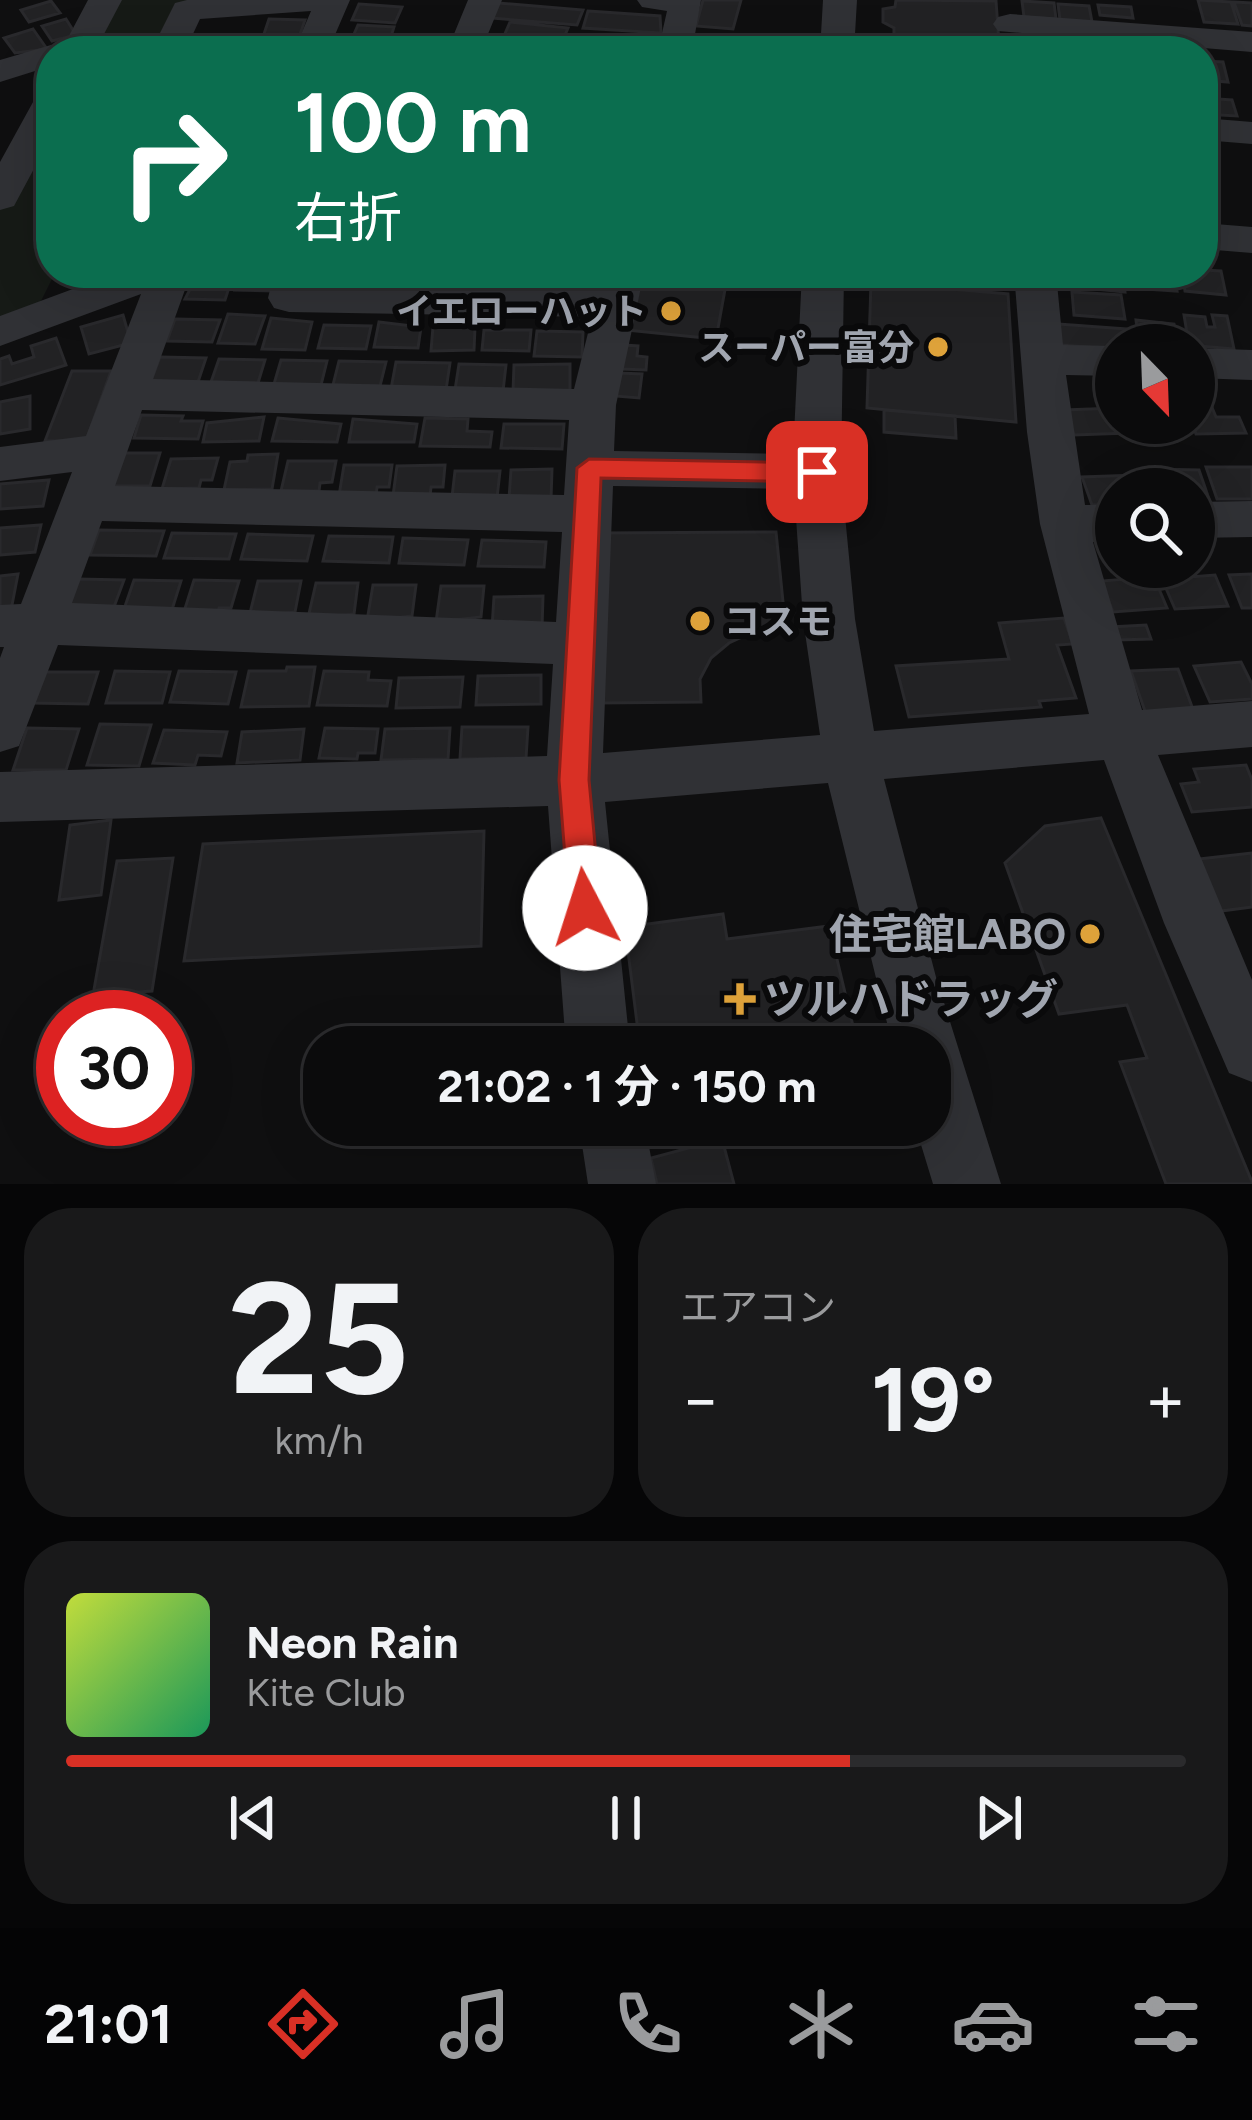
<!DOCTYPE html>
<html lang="ja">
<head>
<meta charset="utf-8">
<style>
	body { margin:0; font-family:Figtree,"Noto Sans JP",sans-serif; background:#19191a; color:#f1f3f6; height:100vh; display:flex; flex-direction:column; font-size:45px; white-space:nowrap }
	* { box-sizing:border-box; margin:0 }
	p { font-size:39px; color:#9a9b9d }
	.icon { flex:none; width:66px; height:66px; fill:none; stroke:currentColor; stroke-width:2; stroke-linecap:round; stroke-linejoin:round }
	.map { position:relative; height:1184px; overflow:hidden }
	.side { display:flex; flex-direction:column; gap:24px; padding:24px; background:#060607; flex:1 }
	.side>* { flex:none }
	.hud { position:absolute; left:36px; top:36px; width:1182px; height:252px; border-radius:48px; box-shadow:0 12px 48px #0002,0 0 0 3px #2b2b2d; background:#0b6e4f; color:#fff; overflow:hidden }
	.needle { width:78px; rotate:157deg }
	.controls { position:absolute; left:1095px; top:324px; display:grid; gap:24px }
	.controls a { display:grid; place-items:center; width:120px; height:120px; border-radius:50%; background:#0b0b0c; box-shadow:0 12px 48px #0002,0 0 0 3px #2b2b2d; font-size:60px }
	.speed { position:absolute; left:36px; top:990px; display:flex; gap:24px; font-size:60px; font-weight:700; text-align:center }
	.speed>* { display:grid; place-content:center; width:156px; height:156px; border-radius:50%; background:#0b0b0c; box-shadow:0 12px 48px #0002,0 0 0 3px #2b2b2d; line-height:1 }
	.speed .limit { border:18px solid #d22; background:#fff; color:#111 }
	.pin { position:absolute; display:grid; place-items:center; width:102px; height:102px; color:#fff; margin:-51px; border-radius:24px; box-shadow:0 6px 18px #0006 }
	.me { position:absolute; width:132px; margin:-66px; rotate:355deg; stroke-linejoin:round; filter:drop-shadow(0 0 9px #0008) }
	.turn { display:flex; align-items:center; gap:42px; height:252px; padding:0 60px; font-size:54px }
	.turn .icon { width:156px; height:156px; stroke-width:2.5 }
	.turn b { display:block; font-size:84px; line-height:102px }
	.big { font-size:90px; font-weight:700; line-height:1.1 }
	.side .card { flex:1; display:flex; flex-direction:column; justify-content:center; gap:18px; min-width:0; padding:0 42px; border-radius:48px; background:#19191a }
	.side .dial { align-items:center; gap:0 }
	.dial b { font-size:156px; line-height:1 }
	.song { display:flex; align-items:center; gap:36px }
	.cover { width:144px; height:144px; border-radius:18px; background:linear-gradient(135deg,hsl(70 70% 55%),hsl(150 70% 35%)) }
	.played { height:12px; border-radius:6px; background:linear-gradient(90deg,#d93025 70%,#2b2b2d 70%) }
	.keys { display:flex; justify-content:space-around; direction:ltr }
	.heat { display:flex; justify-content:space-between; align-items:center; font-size:66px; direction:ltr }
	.side .tiles { flex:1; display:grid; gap:24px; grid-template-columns:1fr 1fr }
	.card:last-child { grid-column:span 2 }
	.trip { position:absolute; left:303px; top:1026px; width:648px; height:120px; border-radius:48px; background:#0b0b0c; box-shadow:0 12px 48px #0002,0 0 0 3px #2b2b2d; font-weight:700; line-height:120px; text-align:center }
	.tab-bar { display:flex; height:192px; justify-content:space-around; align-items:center; background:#040405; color:#9a9b9d }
	.tab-bar .icon { width:84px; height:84px }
	.tab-bar .on { color:#d93025 }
	.tab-bar b { font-size:54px; color:#f1f3f6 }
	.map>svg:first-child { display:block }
</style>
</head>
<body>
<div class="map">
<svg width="1252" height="1184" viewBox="0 0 1252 1184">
	<rect width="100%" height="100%" fill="#0f0f10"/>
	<!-- green -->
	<path fill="#161a16" d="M110 0H188L163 51H82Z
		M51 107 55 273 38 307 0 321V200Z"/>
	<!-- building -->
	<path fill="#222224" stroke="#29292c" stroke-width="3" d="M703 0H741L733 29 696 26Z
		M896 0 996 1 999 43 894 36V28L883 22V9L895 7Z
		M1198 0 1231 2 1238 24 1204 22Z
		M51 1 60 13 29 22 21 10Z
		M1022 1 1054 3 1056 19 1024 17Z
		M1234 2 1252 3V26L1242 25Z
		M498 3 583 10 577 25 491 18Z
		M359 4 402 7 395 23 352 20Z
		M1058 4 1089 6 1092 22 1060 20Z
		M1098 5 1131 7 1133 18 1100 15Z
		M588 11 660 16 661 33 583 28Z
		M66 19 76 35 52 41 42 26Z
		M269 19 305 20 298 40H262Z
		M510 22 568 28 559 49 501 43Z
		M358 25 394 27 389 43 351 41Z
		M33 29 47 49 15 53 4 38Z
		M1023 33 1056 36 1057 49 1024 47Z
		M189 35 247 38 241 51H180Z
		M1203 61 1223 62 1228 82 1203 80Z
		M1203 98 1232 100 1237 116 1203 114Z
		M1203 270 1221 271 1226 295 1185 291 1182 273Z
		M241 273H282L276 291 235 290Z
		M320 273H358L354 287 308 289 312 276Z
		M392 273H427L424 284 414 287 389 286Z
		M437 273H472L470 285 435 287Z
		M478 273H509L507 287 475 286Z
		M517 273H553L551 288 515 287Z
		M561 273H596L594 288 559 287Z
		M629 273H728L716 339 616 329Z
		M949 273H1002V284L950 280Z
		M1065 273H1123L1125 292 1066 286Z
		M1128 273H1173L1177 291 1131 288Z
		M198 274 233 275 225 300 185 299Z
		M871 282 1008 294 1016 422 867 408Z
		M1072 292 1121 295 1125 319 1074 315Z
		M228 314 265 316 255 344 218 343Z
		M123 315 131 343 89 354 81 327Z
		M1184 315 1205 317 1207 327H1215L1212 315 1227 316 1234 349 1189 345Z
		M271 318 312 322 305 350 262 349Z
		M175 319 220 320 212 342 167 341Z
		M1136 320 1174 324 1177 345H1139Z
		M379 322 421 327 418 348 374 347Z
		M1058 324 1126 329 1129 345H1116V349L1060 345Z
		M324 325 371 326 366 349 318 348Z
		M433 327H475L474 350 431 351Z
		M484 330H531L529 351 482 350Z
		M537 331 583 332 582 357 534 356Z
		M56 338 66 365 0 385V359L9 356 12 364 34 357 31 346Z
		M624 345 638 346 637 356 647 357 646 370 622 369Z
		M160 357 206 358 198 382 151 381Z
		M219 359 265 360 258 383 211 382Z
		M281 360 327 361 321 385 274 384Z
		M339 361 386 362 380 386 333 385Z
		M396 362 450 363 446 390 391 389Z
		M459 364 506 365 503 391 455 390Z
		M570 364V391L513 392 514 365Z
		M72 371H111L86 441H45Z
		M618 373 642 374 639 398 615 396Z
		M30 396V429L0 434V402Z
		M1194 405H1211L1216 417H1239L1246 433 1196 434 1192 423Z
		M1116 408V423H1124L1128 433 1074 435 1065 410Z
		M884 410 955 416 956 438 884 432Z
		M141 415 183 416 181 421H203L198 439 134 438Z
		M264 417 259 441 203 442 207 423Z
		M278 418 341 424 337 442 272 441Z
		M425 418 468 419 467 431 492 432 490 447 420 446Z
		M353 419 417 424 414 442H349Z
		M1138 423H1184L1188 432 1142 433Z
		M504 424H564L562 449 501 448Z
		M123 453H160L150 486H112Z
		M278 454 272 489 224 490 230 462 247 461 248 455Z
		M218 458 212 480H201L199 488 162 489 171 459Z
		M288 461H336L332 482 320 483 319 491H281Z
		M344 465H392L389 487H377L376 496H339Z
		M445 465 443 487H431L430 496H393L397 466Z
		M1206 467H1252V499H1217Z
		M552 469 551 499H509L511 470Z
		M1149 469 1199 470 1210 502H1194V489H1155Z
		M455 471H500L497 498 452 497Z
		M1138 475 1144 489H1116V504L1092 505 1082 477Z
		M49 480 43 506 0 509V484Z
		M41 525 35 552 0 555V528Z
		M99 530 164 531 156 556 90 555Z
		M776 532 786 632H753L729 643 711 658 700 679 701 702 599 703 601 533Z
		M172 533 236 534 229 559 164 558Z
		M248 534 313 536 307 561 241 559Z
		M329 536 393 537 389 563 323 561Z
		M403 538 468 540 464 565 399 563Z
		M482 540 546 542 544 567 478 566Z
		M18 574 11 610 0 611V576Z
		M1252 574V608H1242L1229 575Z
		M1215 575 1228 606 1175 609 1162 579Z
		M1154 577 1167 608 1113 612 1101 581Z
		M77 579 124 580 111 615 64 613Z
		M134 580 181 581 170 616 122 615Z
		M194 580 239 581 231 608H219L216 618H182Z
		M258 581H301L295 612 249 617Z
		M316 583H358L354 614 308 618Z
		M373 585H416L412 616 367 621Z
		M441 586H484L481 617 436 622Z
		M543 596 542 628H492L494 597Z
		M1064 618 1073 644 1057 645 1076 698 1039 701 1041 707 909 717 896 666 1009 659 999 623Z
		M1146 625 1151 639 1116 640 1111 627Z
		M1241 662 1252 684V699L1210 702 1194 666Z
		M287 667H315L309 706 241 707 249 671H286Z
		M1178 669 1194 712 1146 714 1131 671Z
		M115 671 170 672 162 703H106Z
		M179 671 236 672 228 704 170 702Z
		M324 671 369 672 368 680 391 681 387 706 317 705Z
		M43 672H98L88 704 32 703Z
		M541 675V704L476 705 478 676Z
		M463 677 460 707 396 708 399 678Z
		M100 724 151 725 139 766 87 765Z
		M462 727H528L526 758 460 759Z
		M27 728 79 729 66 770H13Z
		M325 728 378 729 375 753H358L357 759 319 758Z
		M450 728 448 759 381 760 385 729Z
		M304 729 300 760 237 763 242 732Z
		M164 730 227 732 221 756 198 755 195 765 153 763Z
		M1246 765 1252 780V807L1192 812 1181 784 1199 782 1194 769Z
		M1101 818 1252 1182V1184H1166L1120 1062 1147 1058 1127 1005 1059 1014 1005 863 1045 826Z
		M111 820 101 895 59 900 70 825Z
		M484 831 481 946 184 961 203 844Z
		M1252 853V907L1221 911 1199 859Z
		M173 858 152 991 93 995 117 861Z
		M723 914 727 939 829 926 858 1047H640L625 927Z
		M722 1139 734 1184H657L651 1158Z"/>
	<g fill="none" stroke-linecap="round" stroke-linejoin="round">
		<!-- minor -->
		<path fill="#303135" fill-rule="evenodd" d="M88 0H122L95 51H51V66L0 82V60L51 45 63 47Z
			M187 0H350L328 51H294L311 11 200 19 185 51H151L175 3Z
			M468 0H502L481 51H447Z
			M637 0H701L692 51H658L667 11 642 7Z
			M823 0H857L854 51H820Z
			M1010 14 1252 32V52L998 31 993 24 998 17Z
			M51 90V137L14 206 0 210V162L38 93Z
			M1203 118 1252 122V144L1203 140Z
			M1203 223 1252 227V253L1203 249Z
			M116 273H191L153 379 574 389 592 317 289 312 274 308 268 298 274 273H316L313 285 598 290 602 273H644L616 405 614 451 793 454 802 273H844L841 474 855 619 874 731 1089 714 1040 524 1027 432 1014 273H1056L1063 345 1116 346V376L1066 375 1085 505H1116V541L1093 542 1142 710 1252 701V747L1158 755 1252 980V1082L1229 1073 1164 923 1104 760 884 779 936 977 1001 1184H933L915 1125H930V1047H893L828 783 605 802 630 1047H566L548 806 0 822V772L547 756 553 664 58 645 19 746 0 752V658L4 647H0V605L21 604 72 472 0 481V447L86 436 141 294 0 346V316ZM142 410 569 420 564 495 115 486ZM613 486 794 489 803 619 820 735 603 753ZM102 521 562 532 556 622 72 603Z
			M1194 348 1252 350V380L1194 378Z
			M1252 501V537L1194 538V502Z
			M579 1125H645L656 1184H588Z"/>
	</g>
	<!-- route -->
	<path fill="#d93025" stroke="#8d1f18" stroke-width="3" d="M589 459 817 463 830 472 817 482 601 478 589 780 601 908 596 918 585 923 574 918 569 908 559 780 577 468Z"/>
	<!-- markers -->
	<g fill="#dea23a" stroke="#0a0a0b" stroke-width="4.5">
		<circle cx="671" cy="311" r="12"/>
		<circle cx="938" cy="347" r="12"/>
		<circle cx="700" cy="621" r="12"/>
		<circle cx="1090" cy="934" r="12"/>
		<path d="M734 981h12v12h12v12h-12v12h-12v-12h-12v-12h12z"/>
	</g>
	<g text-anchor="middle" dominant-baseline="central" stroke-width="12" stroke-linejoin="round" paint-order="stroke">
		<!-- poi labels -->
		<g font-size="36" font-weight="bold" fill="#a1a6b0" stroke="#0a0a0b" text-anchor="end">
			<text x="647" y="311">イエローハット</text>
			<text x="914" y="347">スーパー富分</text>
			<text x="724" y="621" text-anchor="start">コスモ</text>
		</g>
		<!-- near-poi labels -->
		<g font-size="42" font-weight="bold" fill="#a1a6b0" stroke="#0a0a0b" text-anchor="end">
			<text x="1066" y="934">住宅館LABO</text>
			<text x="764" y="999" text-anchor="start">ツルハドラッグ</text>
		</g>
	</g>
</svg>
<div class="controls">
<a><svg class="needle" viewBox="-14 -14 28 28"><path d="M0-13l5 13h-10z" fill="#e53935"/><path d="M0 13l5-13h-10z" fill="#9a9b9d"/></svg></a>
<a><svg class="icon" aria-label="search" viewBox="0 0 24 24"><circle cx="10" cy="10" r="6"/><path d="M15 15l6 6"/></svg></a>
</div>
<div class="speed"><div class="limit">30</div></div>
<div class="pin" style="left:817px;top:472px;background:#d93025"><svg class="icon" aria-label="arrive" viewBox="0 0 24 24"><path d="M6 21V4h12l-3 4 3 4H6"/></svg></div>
<svg class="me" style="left:585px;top:908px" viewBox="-20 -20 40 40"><circle r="19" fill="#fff"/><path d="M0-13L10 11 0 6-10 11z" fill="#d93025"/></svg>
<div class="trip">21:02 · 1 分 · 150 m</div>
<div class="hud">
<div class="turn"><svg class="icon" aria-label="right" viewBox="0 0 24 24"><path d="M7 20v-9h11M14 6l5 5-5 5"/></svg><div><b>100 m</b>右折</div></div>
</div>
</div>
<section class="side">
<div class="tiles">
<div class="card dial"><b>25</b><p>km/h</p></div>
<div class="card"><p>エアコン</p>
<div class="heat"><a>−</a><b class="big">19°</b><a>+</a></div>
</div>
<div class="card">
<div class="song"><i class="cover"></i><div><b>Neon Rain</b><p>Kite Club</p></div></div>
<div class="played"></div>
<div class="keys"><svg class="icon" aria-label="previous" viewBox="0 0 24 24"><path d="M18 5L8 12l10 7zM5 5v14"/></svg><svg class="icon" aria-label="pause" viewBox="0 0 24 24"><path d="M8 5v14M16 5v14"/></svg><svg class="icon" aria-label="next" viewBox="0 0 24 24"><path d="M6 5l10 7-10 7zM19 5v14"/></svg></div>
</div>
</div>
</section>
<nav class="tab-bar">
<b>21:01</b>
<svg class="icon on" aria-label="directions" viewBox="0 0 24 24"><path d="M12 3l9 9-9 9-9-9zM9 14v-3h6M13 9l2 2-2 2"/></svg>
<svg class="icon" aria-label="music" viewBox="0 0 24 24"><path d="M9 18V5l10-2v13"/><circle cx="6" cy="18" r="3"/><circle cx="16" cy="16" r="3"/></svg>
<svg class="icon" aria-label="phone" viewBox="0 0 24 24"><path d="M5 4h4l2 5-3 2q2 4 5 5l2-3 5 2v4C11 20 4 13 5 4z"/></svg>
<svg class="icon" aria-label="climate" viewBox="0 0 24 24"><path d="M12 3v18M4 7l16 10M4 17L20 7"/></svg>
<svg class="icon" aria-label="car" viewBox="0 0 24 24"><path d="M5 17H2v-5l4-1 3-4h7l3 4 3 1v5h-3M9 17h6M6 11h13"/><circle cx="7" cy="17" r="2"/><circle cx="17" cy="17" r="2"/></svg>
<svg class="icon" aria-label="filters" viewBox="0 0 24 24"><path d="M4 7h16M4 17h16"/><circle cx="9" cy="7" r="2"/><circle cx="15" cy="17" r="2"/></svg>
</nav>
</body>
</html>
